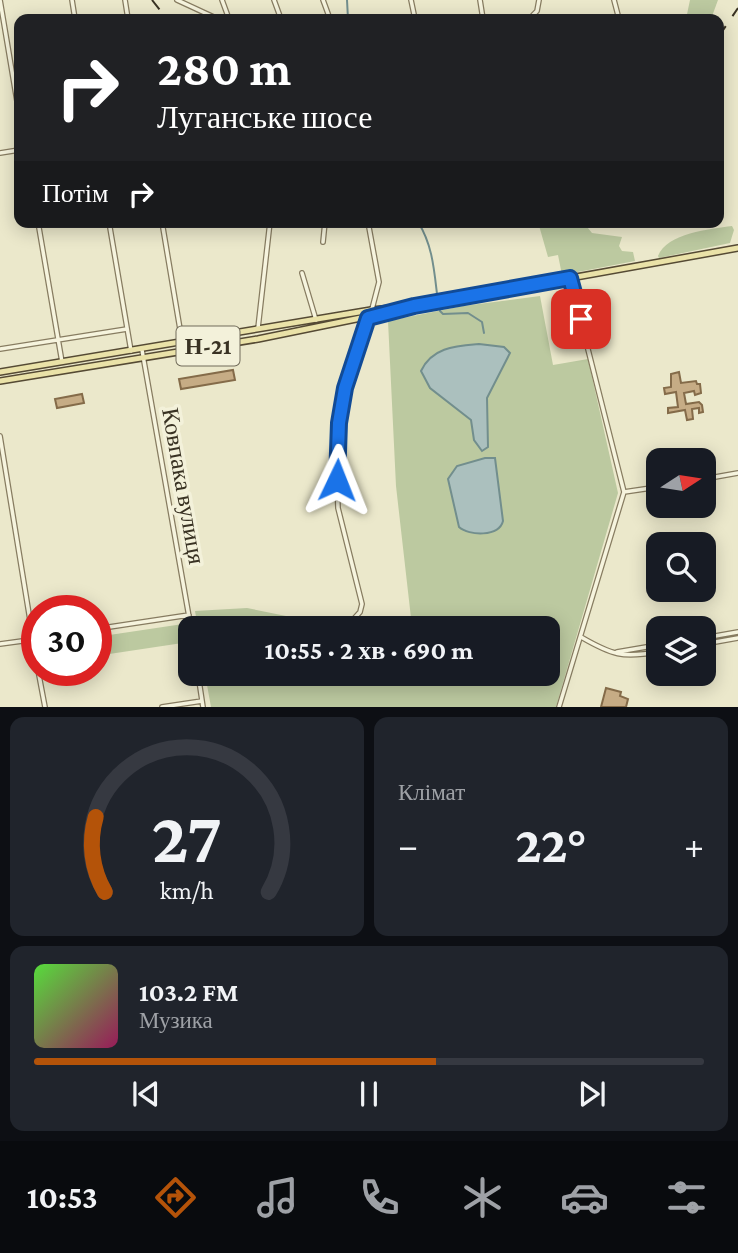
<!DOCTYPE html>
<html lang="uk">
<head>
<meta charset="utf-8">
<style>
	body { margin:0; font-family:"Crimson Pro",serif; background:#20242c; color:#f1f3f6; height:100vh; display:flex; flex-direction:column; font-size:26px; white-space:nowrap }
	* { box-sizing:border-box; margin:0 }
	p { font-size:23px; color:#9ea1a6 }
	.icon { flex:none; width:38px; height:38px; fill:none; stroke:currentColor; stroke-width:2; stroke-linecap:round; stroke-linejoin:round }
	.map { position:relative; height:707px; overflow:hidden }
	.drawer { display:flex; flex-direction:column; gap:10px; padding:10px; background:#0d0f14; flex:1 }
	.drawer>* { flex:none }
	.top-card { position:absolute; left:14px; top:14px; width:710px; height:214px; border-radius:14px; box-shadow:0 4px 18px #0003; background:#202124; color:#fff; overflow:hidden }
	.needle { width:46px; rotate:78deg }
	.controls { position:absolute; left:646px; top:448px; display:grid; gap:14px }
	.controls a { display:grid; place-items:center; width:70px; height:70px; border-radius:14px; background:#171b24; box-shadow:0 4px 18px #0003; font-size:35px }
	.speed { position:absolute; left:21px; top:595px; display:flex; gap:14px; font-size:35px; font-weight:700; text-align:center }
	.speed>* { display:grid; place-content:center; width:91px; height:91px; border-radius:50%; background:#171b24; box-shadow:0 4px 18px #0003; line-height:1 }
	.speed .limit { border:10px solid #d22; background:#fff; color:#111 }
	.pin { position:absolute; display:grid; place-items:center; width:60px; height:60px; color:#fff; margin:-30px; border-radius:14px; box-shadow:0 4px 10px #0006 }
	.me { position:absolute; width:77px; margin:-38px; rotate:2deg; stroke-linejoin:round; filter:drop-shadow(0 0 5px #0008) }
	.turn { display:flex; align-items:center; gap:24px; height:147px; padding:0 28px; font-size:32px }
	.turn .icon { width:91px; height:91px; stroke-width:2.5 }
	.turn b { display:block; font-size:49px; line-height:60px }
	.then { display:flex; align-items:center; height:66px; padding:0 28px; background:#0003; gap:14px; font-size:26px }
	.big { font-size:52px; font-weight:700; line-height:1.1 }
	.drawer .tile { flex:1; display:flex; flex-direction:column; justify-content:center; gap:10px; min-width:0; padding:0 24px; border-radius:14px; background:#20242c }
	.drawer .dial { align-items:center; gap:0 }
	.dial svg { height:182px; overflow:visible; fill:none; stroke:#363941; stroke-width:7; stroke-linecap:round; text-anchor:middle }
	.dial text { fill:#f1f3f6; stroke:none }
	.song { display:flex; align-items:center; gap:21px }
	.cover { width:84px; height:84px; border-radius:10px; background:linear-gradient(135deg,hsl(110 70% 55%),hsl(330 70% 35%)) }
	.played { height:7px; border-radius:4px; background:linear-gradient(90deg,#b45309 60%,#363941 60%) }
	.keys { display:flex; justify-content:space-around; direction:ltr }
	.heat { display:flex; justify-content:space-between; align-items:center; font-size:38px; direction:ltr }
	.drawer .tiles { flex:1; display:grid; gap:10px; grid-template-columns:1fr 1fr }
	.tile:last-child { grid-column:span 2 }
	.trip { position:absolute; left:178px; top:616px; width:382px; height:70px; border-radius:14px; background:#171b24; box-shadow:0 4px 18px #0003; font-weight:700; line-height:70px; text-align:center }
	.dock { display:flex; height:112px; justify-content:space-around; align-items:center; background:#090b0e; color:#9ea1a6 }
	.dock .icon { width:49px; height:49px }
	.dock .current { color:#b45309 }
	.dock b { font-size:32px; color:#f1f3f6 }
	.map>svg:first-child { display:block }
</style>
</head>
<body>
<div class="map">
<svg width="738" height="707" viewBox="0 0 738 707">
	<rect width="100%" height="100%" fill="#ebe8cb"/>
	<!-- green -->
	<path fill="#bcc9a0" d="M690 0H718L711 19H686Z
		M538 222H583L592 233 622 237 619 246 622 251 633 252 635 261 562 275 558 255 548 257Z
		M732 226 734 230 730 243 659 258 658 256C667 233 710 229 732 226Z
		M540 296 553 365 588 359 618 493 556 707H211L205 674H548V628H379L411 618 396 486 388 321 463 306Z
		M247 608 345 628H198L195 611Z
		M183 624 186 626 189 642 96 656V637Z"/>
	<!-- water -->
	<path fill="#abc0be" stroke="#728e8d" stroke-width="2" d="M479 344 504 347 510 353 487 398 488 447 482 451 474 440 471 420 430 388 421 371C432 347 456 346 479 344Z
		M485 458H495L503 521C499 537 469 536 459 527L448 479 457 466Z"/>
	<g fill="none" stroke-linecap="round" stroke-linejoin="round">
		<!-- stream -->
		<path stroke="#728e8d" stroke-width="2" d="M347 0 348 19
			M418 222C432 244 434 268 437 294
			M440 311 443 314 468 313 482 322 484 333"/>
	</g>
	<!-- building -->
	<path fill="#c6ac85" stroke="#846b49" stroke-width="2" d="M233 370 235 380 181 389 179 379Z
		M679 372 681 383 696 381 697 384H700L701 393 695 395 694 391 684 393 686 404 699 402 702 405 703 412 699 413V408L692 409 693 419 687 420 685 410 668 413V408L678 407 676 392 665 394 664 388 671 387V374Z
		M82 394 84 403 57 408 55 399Z
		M606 688 621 692 620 696 628 699 626 707H601Z"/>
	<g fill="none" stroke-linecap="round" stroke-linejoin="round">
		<defs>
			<path id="street" d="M0 0 19 113
				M72 0 75 19
				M125 0 128 19
				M177 0 218 19
				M222 0 229 19
				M274 0 281 19
				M323 0 330 19
				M411 0 415 19
				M480 0 483 19
				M614 0 619 19
				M536 19 533 15 537 11 539 0
				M0 153 19 150
				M38 222 62 362
				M109 222 131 351
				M162 222 182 341
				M368 222 379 282 372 309
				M323 242 325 222
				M302 273 316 320
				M258 328 270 222
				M0 349 127 329
				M142 350 191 628
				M0 436 37 663
				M704 479 738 473
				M624 492 658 487
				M351 622 360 612 362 604 338 508 337 480 339 423 345 388 369 316
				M96 629 189 615
				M581 637C612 655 622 658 658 652
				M704 638 738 632
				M0 644 37 639
				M704 644 738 638
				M617 652 658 645
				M38 670 45 707
				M198 674 203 707
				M162 707 202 701
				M559 707 624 492 570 278"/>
			<path id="primary" d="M0 372 371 310 414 306 738 248
				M0 381 258 339 400 310"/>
		</defs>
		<!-- street casing -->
		<use href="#street" stroke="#877c61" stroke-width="6"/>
		<!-- primary casing -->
		<use href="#primary" stroke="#554a34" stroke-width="8"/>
		<!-- street -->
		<use href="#street" stroke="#f6f4de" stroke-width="3.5"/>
		<!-- primary -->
		<use href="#primary" stroke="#eae2a8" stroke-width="5"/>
		<!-- rail -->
		<path stroke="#393223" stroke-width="2" stroke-dasharray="12 12" stroke-linecap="butt" d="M152 0 167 19
			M719 36 738 8"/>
	</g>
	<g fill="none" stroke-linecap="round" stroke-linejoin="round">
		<defs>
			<path id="route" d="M337 480 339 423 345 388 368 318 414 306 570 278 581 319"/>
		</defs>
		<!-- route casing -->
		<use href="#route" stroke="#114b97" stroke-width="18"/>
		<!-- route -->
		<use href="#route" stroke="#1a73e8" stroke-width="12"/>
	</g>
	<g text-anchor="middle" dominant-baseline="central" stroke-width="7" stroke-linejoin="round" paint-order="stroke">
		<!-- shield labels -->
		<rect fill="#f3f1da" stroke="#716b5a" stroke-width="2" x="176.5" y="326.5" width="63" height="39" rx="5"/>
		<g font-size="23" font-weight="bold" fill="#393223">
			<text x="208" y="346">Н-21</text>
		</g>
		<!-- street labels -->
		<g font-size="24" fill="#393223" stroke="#f3f1da">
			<text transform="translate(184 486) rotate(80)">Ковпака вулиця</text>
		</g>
	</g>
</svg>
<div class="controls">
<a><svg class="needle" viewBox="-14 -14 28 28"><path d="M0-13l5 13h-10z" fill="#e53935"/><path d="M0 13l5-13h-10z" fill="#9ea1a6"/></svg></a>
<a><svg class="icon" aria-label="search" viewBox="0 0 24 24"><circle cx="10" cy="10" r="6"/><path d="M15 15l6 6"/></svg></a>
<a><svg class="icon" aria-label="layers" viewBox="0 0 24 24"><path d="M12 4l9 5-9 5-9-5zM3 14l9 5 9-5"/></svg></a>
</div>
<div class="speed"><div class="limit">30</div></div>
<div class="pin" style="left:581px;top:319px;background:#d93025"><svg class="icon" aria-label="arrive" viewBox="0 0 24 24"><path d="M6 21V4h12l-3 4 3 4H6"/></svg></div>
<svg class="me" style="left:337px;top:480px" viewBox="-20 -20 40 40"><path d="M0-17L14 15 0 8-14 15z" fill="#1a73e8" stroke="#fff" stroke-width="4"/></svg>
<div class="trip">10:55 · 2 хв · 690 m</div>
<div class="top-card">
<div class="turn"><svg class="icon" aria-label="right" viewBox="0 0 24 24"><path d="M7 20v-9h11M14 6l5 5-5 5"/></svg><div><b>280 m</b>Луганське шосе</div></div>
<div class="then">Потім<svg class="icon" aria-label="right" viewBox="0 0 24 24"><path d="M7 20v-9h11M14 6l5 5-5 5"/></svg></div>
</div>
</div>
<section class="drawer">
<div class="tiles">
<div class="tile dial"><svg viewBox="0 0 100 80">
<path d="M14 69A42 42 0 1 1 86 69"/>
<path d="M14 69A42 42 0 0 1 10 36" stroke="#b45309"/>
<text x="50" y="56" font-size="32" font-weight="700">27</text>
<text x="50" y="72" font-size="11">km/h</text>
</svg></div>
<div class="tile"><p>Клімат</p>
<div class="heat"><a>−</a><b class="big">22°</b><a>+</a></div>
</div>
<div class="tile">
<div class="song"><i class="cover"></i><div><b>103.2 FM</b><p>Музика</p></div></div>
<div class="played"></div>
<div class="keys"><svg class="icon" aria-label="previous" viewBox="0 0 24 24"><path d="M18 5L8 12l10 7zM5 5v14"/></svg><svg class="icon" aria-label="pause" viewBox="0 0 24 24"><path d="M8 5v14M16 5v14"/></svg><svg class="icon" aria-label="next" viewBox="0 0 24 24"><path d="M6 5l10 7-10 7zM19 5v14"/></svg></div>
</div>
</div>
</section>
<nav class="dock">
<b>10:53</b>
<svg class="icon current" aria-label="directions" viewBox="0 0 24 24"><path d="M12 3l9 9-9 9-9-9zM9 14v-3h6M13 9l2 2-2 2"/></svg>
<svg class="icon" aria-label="music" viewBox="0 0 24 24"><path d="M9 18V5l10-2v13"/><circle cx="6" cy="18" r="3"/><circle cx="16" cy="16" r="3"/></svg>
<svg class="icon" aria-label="phone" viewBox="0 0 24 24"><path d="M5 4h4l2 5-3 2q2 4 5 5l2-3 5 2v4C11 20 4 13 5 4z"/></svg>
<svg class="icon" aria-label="climate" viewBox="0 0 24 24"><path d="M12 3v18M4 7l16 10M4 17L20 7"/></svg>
<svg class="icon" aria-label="car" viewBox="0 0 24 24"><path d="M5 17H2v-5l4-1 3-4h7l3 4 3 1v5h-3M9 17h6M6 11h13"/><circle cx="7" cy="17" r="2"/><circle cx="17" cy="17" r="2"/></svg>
<svg class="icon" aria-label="filters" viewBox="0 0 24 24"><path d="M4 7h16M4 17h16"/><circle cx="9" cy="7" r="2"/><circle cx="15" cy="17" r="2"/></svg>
</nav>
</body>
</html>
